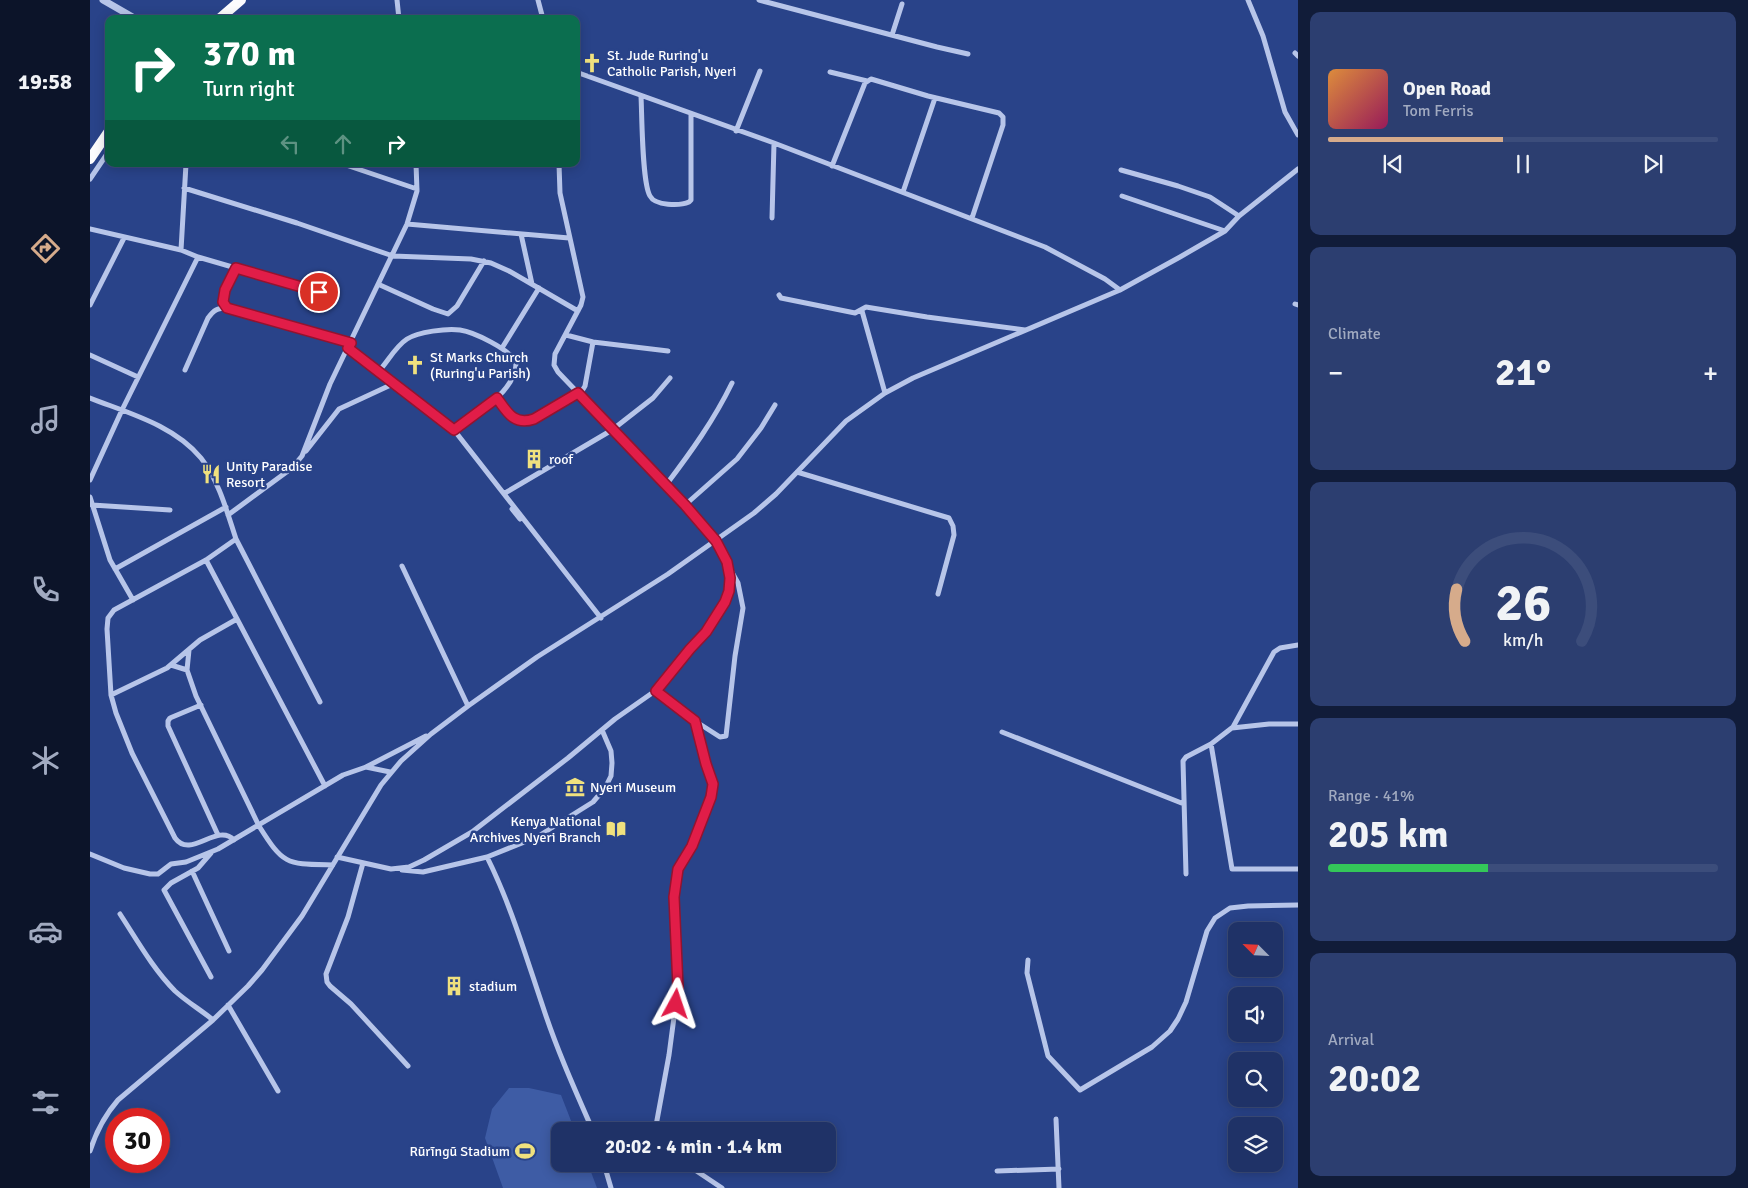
<!DOCTYPE html>
<html lang="en">
<head>
<meta charset="utf-8">
<style>
	body { margin:0; font-family:Signika,sans-serif; background:#2c3e70; color:#f1f3f6; height:100vh; display:flex; flex-direction:column; font-size:19px; white-space:nowrap }
	* { box-sizing:border-box; margin:0 }
	p { font-size:16px; color:#a1aac0 }
	.icon { flex:none; width:28px; height:28px; fill:none; stroke:currentColor; stroke-width:2; stroke-linecap:round; stroke-linejoin:round }
	.map { position:relative; flex:1; overflow:hidden }
	.sheet { display:flex; flex-direction:column; gap:12px; padding:12px; background:#111c39; width:450px }
	.sheet>* { flex:none }
	.top-card { position:absolute; left:15px; top:15px; width:475px; height:152px; border-radius:10px; box-shadow:0 2px 12px #0003,0 0 0 1px #3c4d7b; background:#0b6e4f; color:#fff; overflow:hidden }
	.needle { width:32px; rotate:294deg }
	.tools { position:absolute; left:1138px; top:922px; display:grid; gap:10px }
	.tools a { display:grid; place-items:center; width:55px; height:55px; border-radius:10px; background:#1f3267; box-shadow:0 2px 12px #0003,0 0 0 1px #3c4d7b; font-size:25px }
	.speed { position:absolute; left:15px; top:1108px; display:flex; gap:10px; font-size:25px; font-weight:700; text-align:center }
	.speed>* { display:grid; place-content:center; width:65px; height:65px; border-radius:50%; background:#1f3267; box-shadow:0 2px 12px #0003,0 0 0 1px #3c4d7b; line-height:1 }
	.speed .limit { border:8px solid #d22; background:#fff; color:#111 }
	.pin { position:absolute; display:grid; place-items:center; width:42px; height:42px; color:#fff; margin:-21px; border:2px solid #fff; border-radius:50%; box-shadow:0 1px 5px #0007 }
	.me { position:absolute; width:55px; margin:-28px; rotate:5deg; stroke-linejoin:round; filter:drop-shadow(0 0 4px #0008) }
	.turn { display:flex; align-items:center; gap:18px; height:105px; padding:0 15px; font-size:22px }
	.turn .icon { width:65px; height:65px; stroke-width:2.5 }
	.turn b { display:block; font-size:35px; line-height:42px }
	.lanes { display:flex; align-items:center; height:48px; padding:0 15px; background:#0003; justify-content:center; gap:25px; direction:ltr }
	.lanes .off { opacity:.35 }
	.big { font-size:38px; font-weight:700; line-height:1.1 }
	.sheet .card { flex:1; display:flex; flex-direction:column; justify-content:center; gap:8px; min-width:0; padding:0 18px; border-radius:10px; background:#2c3e70 }
	.sheet .dial { align-items:center; gap:0 }
	.dial svg { height:130px; overflow:visible; fill:none; stroke:#3c4d7b; stroke-width:7; stroke-linecap:round; text-anchor:middle }
	.dial text { fill:#f1f3f6; stroke:none }
	.song { display:flex; align-items:center; gap:15px }
	.cover { width:60px; height:60px; border-radius:8px; background:linear-gradient(135deg,hsl(30 70% 55%),hsl(330 70% 35%)) }
	.played { height:5px; border-radius:2px; background:linear-gradient(90deg,#d6ab8b 45%,#3c4d7b 45%) }
	.keys { display:flex; justify-content:space-around; direction:ltr }
	.heat { display:flex; justify-content:space-between; align-items:center; font-size:28px; direction:ltr }
	.charge { height:8px; border-radius:4px; background:linear-gradient(90deg,#34c759 41%,#3c4d7b 0) }
	.trip { position:absolute; left:461px; top:1122px; width:285px; height:50px; border-radius:10px; background:#1f3267; box-shadow:0 2px 12px #0003,0 0 0 1px #3c4d7b; font-weight:700; line-height:50px; text-align:center }
	main { display:flex; flex:1; min-height:0 }
	.tab-bar { display:flex; flex-direction:column; width:90px; justify-content:space-around; align-items:center; background:#0c1429; color:#a1aac0 }
	.tab-bar .icon { width:35px; height:35px }
	.tab-bar .current { color:#d6ab8b }
	.tab-bar b { font-size:22px; color:#f1f3f6 }
	.map>svg:first-child { display:block }
</style>
</head>
<body>
<main>
<nav class="tab-bar">
<b>19:58</b>
<svg class="icon current" aria-label="directions" viewBox="0 0 24 24"><path d="M12 3l9 9-9 9-9-9zM9 14v-3h6M13 9l2 2-2 2"/></svg>
<svg class="icon" aria-label="music" viewBox="0 0 24 24"><path d="M9 18V5l10-2v13"/><circle cx="6" cy="18" r="3"/><circle cx="16" cy="16" r="3"/></svg>
<svg class="icon" aria-label="phone" viewBox="0 0 24 24"><path d="M5 4h4l2 5-3 2q2 4 5 5l2-3 5 2v4C11 20 4 13 5 4z"/></svg>
<svg class="icon" aria-label="climate" viewBox="0 0 24 24"><path d="M12 3v18M4 7l16 10M4 17L20 7"/></svg>
<svg class="icon" aria-label="car" viewBox="0 0 24 24"><path d="M5 17H2v-5l4-1 3-4h7l3 4 3 1v5h-3M9 17h6M6 11h13"/><circle cx="7" cy="17" r="2"/><circle cx="17" cy="17" r="2"/></svg>
<svg class="icon" aria-label="filters" viewBox="0 0 24 24"><path d="M4 7h16M4 17h16"/><circle cx="9" cy="7" r="2"/><circle cx="15" cy="17" r="2"/></svg>
</nav>
<div class="map">
<svg width="1208" height="1188" viewBox="0 0 1208 1188">
	<rect width="100%" height="100%" fill="#294389"/>
	<!-- park -->
	<path fill="#3e5ca5" d="M419 1088H439L471 1095 485 1131H470V1164H498L507 1188H413L395 1138 402 1109Z"/>
	<g fill="none" stroke-linecap="round" stroke-linejoin="round">
		<!-- minor -->
		<path stroke="#b7c5e9" stroke-width="5" d="M307 0 309 19
			M448 0 453 19
			M669 0 847 47 878 54
			M1158 0 1173 36 1195 112 1208 135
			M802 35 812 4
			M1205 53 1208 56
			M486 72 684 143 955 247 1015 279 1030 290
			M740 72 777 81
			M551 96C552 115 552 183 560 196 565 206 590 206 599 202L601 200V114
			M646 131 670 71
			M253 164 327 189
			M742 166 775 83 781 79 838 96 909 113 913 117V125L882 218
			M1031 170 1088 186 1120 197 1149 216
			M0 179 19 151
			M94 188 207 223 303 256 381 259 401 263 419 271 488 311
			M813 192 845 98
			M1032 196 1135 231
			M682 218 684 143
			M317 224 479 238
			M0 229 91 250 108 257 32 410 0 480
			M431 234 442 284
			M91 250 96 164
			M108 257 245 297
			M290 285 343 309 358 314 367 306 394 261
			M689 295 691 298 765 313 776 307 837 317 935 330
			M1205 304 1208 305
			M0 305 34 238
			M137 308C127 296 139 279 146 268
			M772 311 795 393
			M476 335 503 342 578 351
			M258 348 364 430 511 618
			M412 348 449 288
			M0 355 48 377
			M95 370 118 318C124 310 127 308 137 308L261 343
			M289 371C298 361 306 346 317 339 328 332 357 328 370 330 384 332 419 349 426 362 427 391 385 415 364 430
			M0 398C38 413 84 425 111 458 129 481 137 512 146 539L116 560 24 610 18 618 17 629 21 695 26 713 42 753 85 838C101 860 127 822 144 840
			M407 398C415 410 421 421 437 422L492 391 495 386 503 342
			M216 451 249 409 305 383
			M707 472 859 518 863 526 864 535 848 594
			M576 485C601 452 624 420 642 383
			M415 493 522 430 563 398 580 378
			M0 497 20 560 43 600
			M2 505 80 510
			M595 505 647 459 671 428 685 405
			M422 509 430 519
			M138 515 202 468 212 456 240 384 317 224 327 191 326 164
			M146 539 230 702
			M116 560 235 786
			M312 566 378 706
			M25 569 136 507
			M99 650 97 670 106 696 169 826C194 866 197 864 243 865
			M81 665 97 670
			M21 695 77 668 110 640 147 619
			M111 705 80 718 78 721V726L128 835
			M605 721 630 737 636 736 645 656 653 608 648 583 639 567
			M1142 728 1179 724H1208
			M912 732 1094 804
			M1121 744 1142 869H1208
			M276 767 336 736
			M121 853 108 868 81 883 74 890 121 977
			M0 854 34 868 60 874H68L81 864 96 862 128 849 253 775 276 767 300 772
			M247 857 301 869 319 867 334 860 382 832 478 758 525 719 565 691 600 649 616 632 635 602 639 591 640 578 637 562 626 541 595 505 468 372 464 365 465 354 491 305 493 297 470 193 469 164
			M397 857C421 905 436 957 453 1007 467 1050 485 1090 503 1131
			M273 863 258 917 236 974 237 982 240 986 261 1004 318 1066
			M312 870 333 872 397 857 447 837 503 802 515 788 521 776 522 763 521 751 512 730
			M102 871 139 951
			M1096 874 1093 761 1096 757 1121 744 1143 727 1184 652 1190 648 1208 645
			M30 914C47 940 63 969 85 991 97 1002 111 1010 123 1020
			M938 960 937 973 958 1056 990 1090 1062 1047 1080 1031 1088 1019 1096 1002 1117 931 1125 918 1140 908 1158 906 1208 905
			M138 1005 188 1091
			M966 1119 969 1188
			M565 1131 579 1055 588 987 585 897 587 869 601 846 621 797 623 784 616 764 605 721 565 691
			M0 1151C6 1132 15 1115 28 1100L123 1020 158 986 172 970 212 916 291 785 311 761 341 734 378 706 447 657 578 574 664 513 686 494 756 421 795 393 823 378 1030 290 1090 257 1135 231 1149 216 1208 169
			M514 1164 521 1188
			M596 1164 632 1188
			M907 1171 969 1169"/>
		<!-- tertiary -->
		<path stroke="#b7c5e9" stroke-width="7" d="M13 0 46 19"/>
		<!-- trunk -->
		<path stroke="#fcfcfe" stroke-width="10" d="M129 19 151 0
			M0 159 19 131"/>
	</g>
	<g fill="none" stroke-linecap="round" stroke-linejoin="round">
		<defs>
			<path id="route" d="M229 292 146 268 135 290 133 302 137 308 261 343 258 348 364 430 407 398C417 412 424 426 444 419L488 393 595 505 626 541 637 562 640 578 639 591 635 602 616 632 600 649 566 691 605 721 616 764 623 784 621 797 602 846 588 869 584 897 588 987 586 1004"/>
		</defs>
		<!-- route casing -->
		<use href="#route" stroke="#92132f" stroke-width="12"/>
		<!-- route -->
		<use href="#route" stroke="#e11d48" stroke-width="9"/>
	</g>
	<!-- icons -->
	<defs>
		<symbol id="church-bare" viewBox="-9 -9 18 18"><path d="M-1.2-6h2.4v3.5h3.3v2.4h-3.3V6h-2.4V-.1h-3.3v-2.4h3.3Z" fill="#f0e17e" stroke="#294389" stroke-width="2.5" paint-order="stroke"/></symbol>
		<symbol id="building-bare" viewBox="-9 -9 18 18"><path d="M-4-6H4V6H1V3H-1V6H-4ZM-2.5-4.3h1.7v1.8h-1.7ZM.8-4.3h1.7v1.8H.8ZM-2.5-1h1.7V.8h-1.7ZM.8-1h1.7V.8H.8Z" fill="#f0e17e" stroke="#294389" stroke-width="2.5" paint-order="stroke"/></symbol>
		<symbol id="restaurant-bare" viewBox="-9 -9 18 18"><path d="M-5-6h1v4h1v-4h1v4h1v-4h1v5L-1.5 .5V6h-2V.5L-5-1ZM5-6V6H3V1.5H1.5Q1.5-4 5-6Z" fill="#f0e17e" stroke="#294389" stroke-width="2.5" paint-order="stroke"/></symbol>
		<symbol id="museum-bare" viewBox="-9 -9 18 18"><path d="M0-6L6-3V-2H-6V-3ZM-5-1h2V3h-2ZM-1-1h2V3h-2ZM3-1h2V3H3ZM-6 4H6V6H-6Z" fill="#f0e17e" stroke="#294389" stroke-width="2.5" paint-order="stroke"/></symbol>
		<symbol id="library-bare" viewBox="-9 -9 18 18"><path d="M-6-4Q-3-5.5-.7-3.5V5Q-3 3-6 4ZM6-4Q3-5.5 .7-3.5V5Q3 3 6 4Z" fill="#f0e17e" stroke="#294389" stroke-width="2.5" paint-order="stroke"/></symbol>
		<symbol id="stadium-bare" viewBox="-9 -9 18 18"><path d="M0-5a6.5 5 0 1 0 0 10a6.5 5 0 1 0 0-10ZM-3.5-1.8h7v3.6h-7Z" fill="#f0e17e" stroke="#294389" stroke-width="2.5" paint-order="stroke"/></symbol>
	</defs>
	<g fill-rule="evenodd">
		<use href="#church-bare" x="488" y="49" width="28" height="28"/>
		<use href="#church-bare" x="311" y="351" width="28" height="28"/>
		<use href="#building-bare" x="430" y="445" width="28" height="28"/>
		<use href="#restaurant-bare" x="107" y="460" width="28" height="28"/>
		<use href="#museum-bare" x="471" y="773" width="28" height="28"/>
		<use href="#library-bare" x="512" y="815" width="28" height="28"/>
		<use href="#building-bare" x="350" y="972" width="28" height="28"/>
		<use href="#stadium-bare" x="421" y="1137" width="28" height="28"/>
	</g>
	<g text-anchor="middle" dominant-baseline="central" stroke-width="5" stroke-linejoin="round" paint-order="stroke">
		<!-- poi labels -->
		<g font-size="14" fill="#fff" stroke="#294389" text-anchor="start">
			<text x="517" y="55">St. Jude Ruring'u<tspan x="517" dy="16">Catholic Parish, Nyeri</tspan></text>
			<text x="340" y="357">St Marks Church<tspan x="340" dy="16">(Ruring'u Parish)</tspan></text>
			<text x="459" y="459">roof</text>
			<text x="136" y="466">Unity Paradise<tspan x="136" dy="16">Resort</tspan></text>
			<text x="500" y="787">Nyeri Museum</text>
			<text x="511" y="821" text-anchor="end">Kenya National<tspan x="511" dy="16">Archives Nyeri Branch</tspan></text>
			<text x="379" y="986">stadium</text>
			<text x="420" y="1151" text-anchor="end">Rũrĩngũ Stadium</text>
		</g>
	</g>
</svg>
<div class="tools">
<a><svg class="needle" viewBox="-14 -14 28 28"><path d="M0-13l5 13h-10z" fill="#e53935"/><path d="M0 13l5-13h-10z" fill="#a1aac0"/></svg></a>
<a><svg class="icon" aria-label="sound" viewBox="0 0 24 24"><path d="M4 9h4l5-4v14l-5-4H4zM17 9q2 3 0 6"/></svg></a>
<a><svg class="icon" aria-label="search" viewBox="0 0 24 24"><circle cx="10" cy="10" r="6"/><path d="M15 15l6 6"/></svg></a>
<a><svg class="icon" aria-label="layers" viewBox="0 0 24 24"><path d="M12 4l9 5-9 5-9-5zM3 14l9 5 9-5"/></svg></a>
</div>
<div class="speed"><div class="limit">30</div></div>
<div class="pin" style="left:229px;top:292px;background:#d93025"><svg class="icon" aria-label="arrive" viewBox="0 0 24 24"><path d="M6 21V4h12l-3 4 3 4H6"/></svg></div>
<svg class="me" style="left:586px;top:1004px" viewBox="-20 -20 40 40"><path d="M0-17L14 15 0 8-14 15z" fill="#e11d48" stroke="#fff" stroke-width="4"/></svg>
<div class="trip">20:02 · 4 min · 1.4 km</div>
<div class="top-card">
<div class="turn"><svg class="icon" aria-label="right" viewBox="0 0 24 24"><path d="M7 20v-9h11M14 6l5 5-5 5"/></svg><div><b>370 m</b>Turn right</div></div>
<div class="lanes"><svg class="icon off" aria-label="left" viewBox="0 0 24 24"><path d="M17 20v-9H6M10 6l-5 5 5 5"/></svg><svg class="icon off" aria-label="ahead" viewBox="0 0 24 24"><path d="M12 20V5M6 11l6-6 6 6"/></svg><svg class="icon" aria-label="right" viewBox="0 0 24 24"><path d="M7 20v-9h11M14 6l5 5-5 5"/></svg></div>
</div>
</div>
<section class="sheet">
<div class="card">
<div class="song"><i class="cover"></i><div><b>Open Road</b><p>Tom Ferris</p></div></div>
<div class="played"></div>
<div class="keys"><svg class="icon" aria-label="previous" viewBox="0 0 24 24"><path d="M18 5L8 12l10 7zM5 5v14"/></svg><svg class="icon" aria-label="pause" viewBox="0 0 24 24"><path d="M8 5v14M16 5v14"/></svg><svg class="icon" aria-label="next" viewBox="0 0 24 24"><path d="M6 5l10 7-10 7zM19 5v14"/></svg></div>
</div>
<div class="card"><p>Climate</p>
<div class="heat"><a>−</a><b class="big">21°</b><a>+</a></div>
</div>
<div class="card dial"><svg viewBox="0 0 100 80">
<path d="M14 69A42 42 0 1 1 86 69"/>
<path d="M14 69A42 42 0 0 1 9 37" stroke="#d6ab8b"/>
<text x="50" y="56" font-size="32" font-weight="700">26</text>
<text x="50" y="72" font-size="11">km/h</text>
</svg></div>
<div class="card"><p>Range · 41%</p><b class="big">205 km</b><div class="charge"></div></div>
<div class="card"><p>Arrival</p><b class="big">20:02</b></div>
</section>
</main>
</body>
</html>
